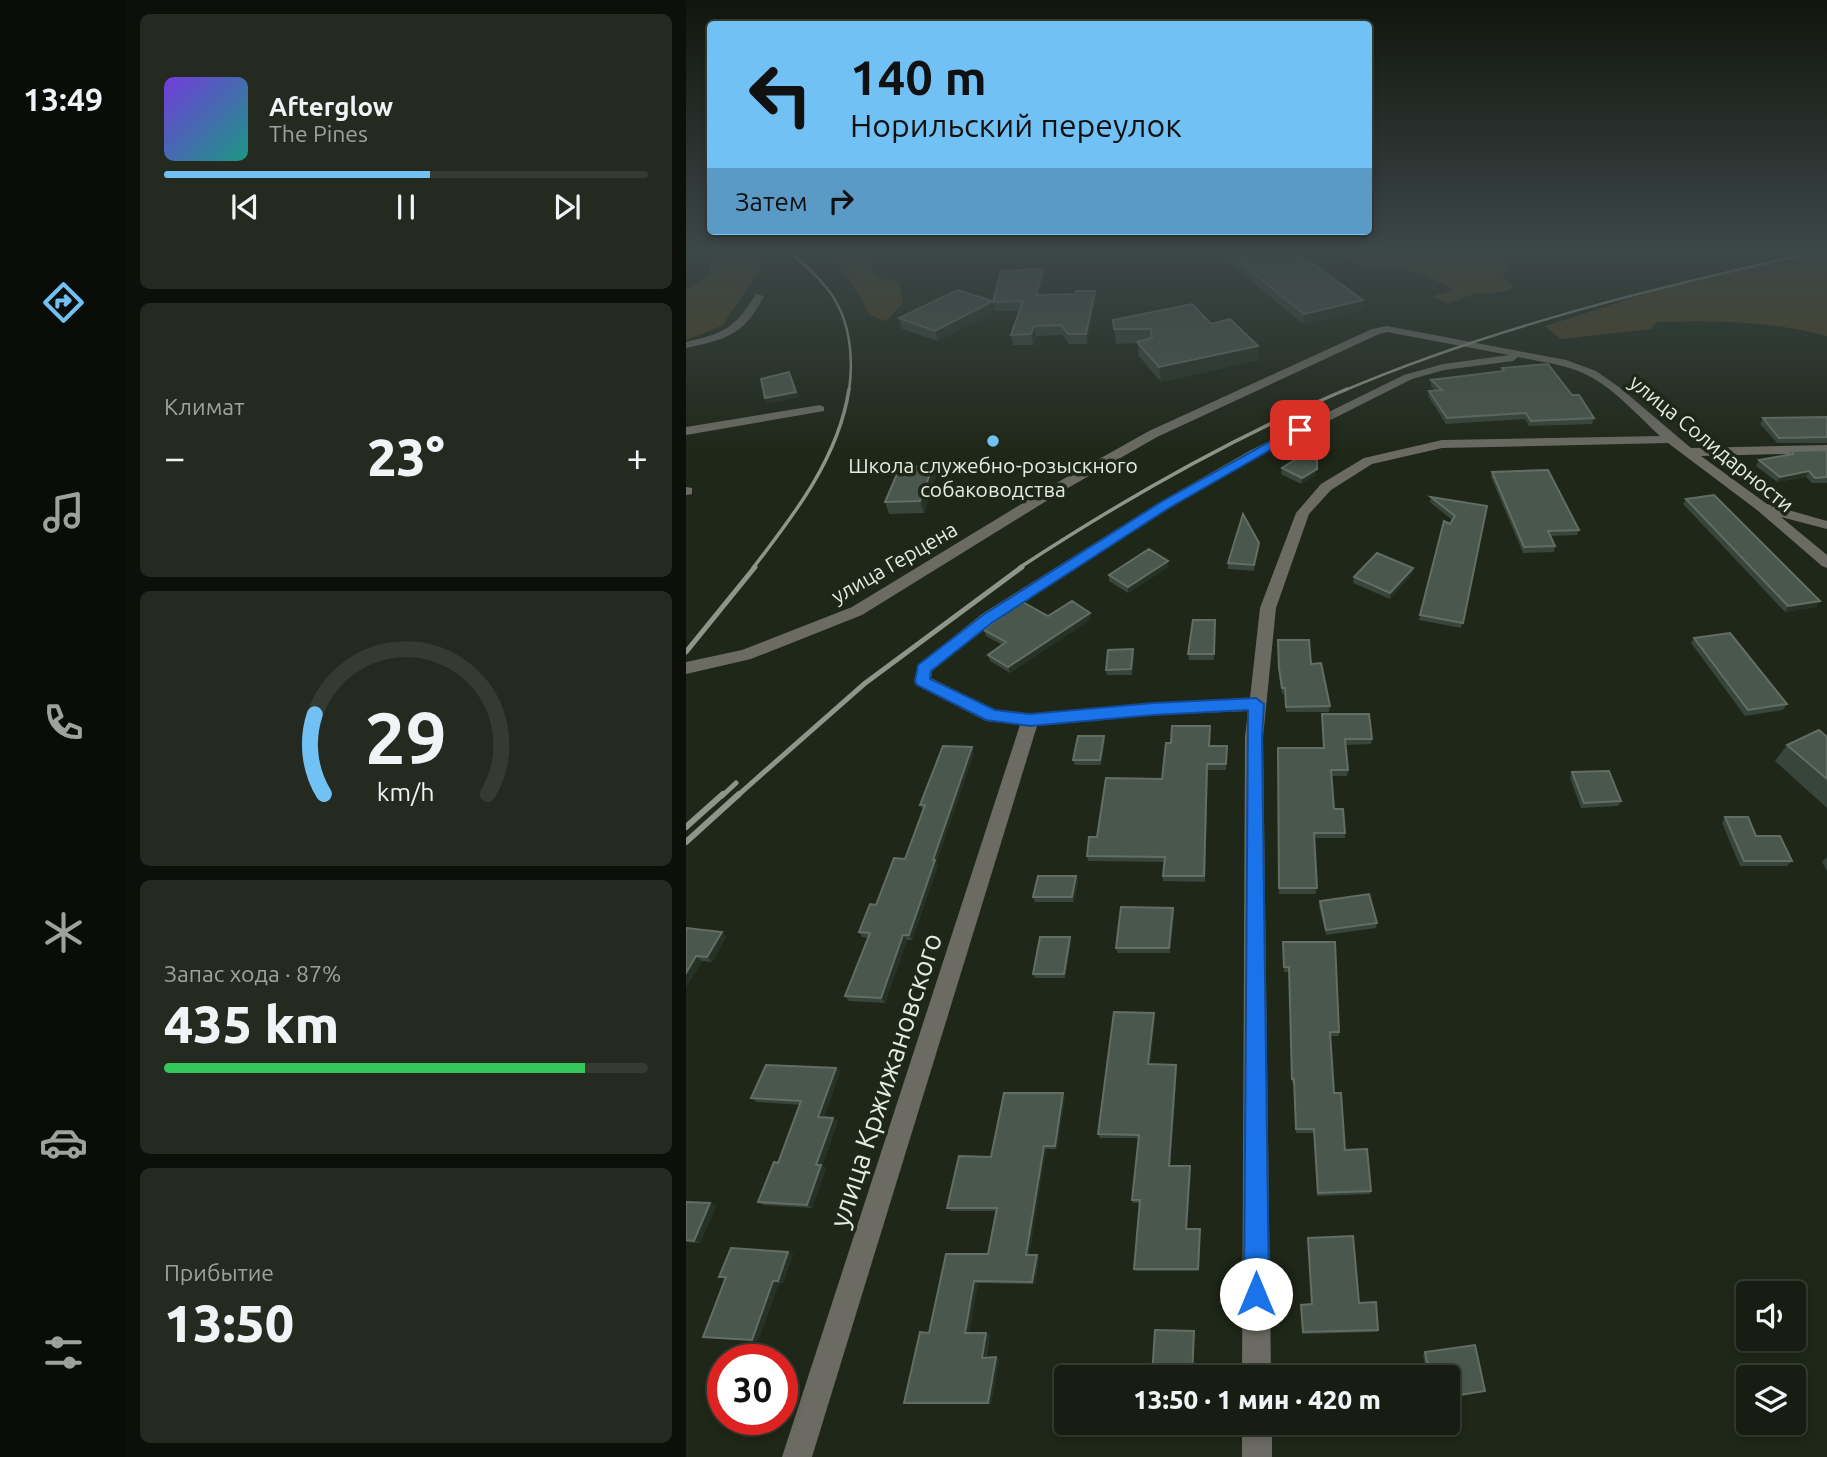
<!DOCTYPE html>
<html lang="ru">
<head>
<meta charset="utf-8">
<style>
	body { margin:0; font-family:Ubuntu,sans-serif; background:#242a20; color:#f1f3f6; height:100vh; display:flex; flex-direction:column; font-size:26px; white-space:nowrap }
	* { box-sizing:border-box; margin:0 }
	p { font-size:23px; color:#9ea29f }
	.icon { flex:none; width:38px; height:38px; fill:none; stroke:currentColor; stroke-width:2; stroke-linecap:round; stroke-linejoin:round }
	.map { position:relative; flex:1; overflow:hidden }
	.details { display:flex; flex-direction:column; gap:14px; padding:14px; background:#0d100a; width:560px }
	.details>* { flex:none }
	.guide { position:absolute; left:21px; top:21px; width:665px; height:214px; border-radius:7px; box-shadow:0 4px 10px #0003,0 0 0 2px #363b32; background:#72c1f5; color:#111; overflow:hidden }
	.fabs { position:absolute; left:1050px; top:1281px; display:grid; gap:14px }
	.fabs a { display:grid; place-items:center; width:70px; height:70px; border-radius:7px; background:#171d12; box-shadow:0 4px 10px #0003,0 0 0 2px #363b32; font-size:35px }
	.speed { position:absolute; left:21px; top:1344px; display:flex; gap:14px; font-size:35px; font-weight:700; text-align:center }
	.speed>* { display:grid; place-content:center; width:91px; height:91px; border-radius:50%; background:#171d12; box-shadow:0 4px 10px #0003,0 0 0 2px #363b32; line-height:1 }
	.speed .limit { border:10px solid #d22; background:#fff; color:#111 }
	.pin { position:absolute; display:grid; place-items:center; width:60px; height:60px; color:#fff; margin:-30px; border-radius:14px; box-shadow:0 4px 10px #0006 }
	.me { position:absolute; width:77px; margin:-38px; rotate:0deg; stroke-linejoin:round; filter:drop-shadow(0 0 5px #0008) }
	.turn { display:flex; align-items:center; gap:24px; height:147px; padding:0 28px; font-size:32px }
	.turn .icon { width:91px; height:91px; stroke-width:2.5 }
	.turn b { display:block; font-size:49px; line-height:60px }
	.then { display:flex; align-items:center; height:66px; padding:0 28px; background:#0003; gap:14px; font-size:26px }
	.big { font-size:52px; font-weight:800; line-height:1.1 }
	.details .tile { flex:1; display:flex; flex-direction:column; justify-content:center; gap:10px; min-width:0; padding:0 24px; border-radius:10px; background:#242a20 }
	.details .dial { align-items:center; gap:0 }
	.dial svg { height:182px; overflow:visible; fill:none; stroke:#363b32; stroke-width:7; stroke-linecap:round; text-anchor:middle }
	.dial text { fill:#f1f3f6; stroke:none }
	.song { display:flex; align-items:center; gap:21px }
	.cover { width:84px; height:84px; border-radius:10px; background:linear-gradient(135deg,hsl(260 70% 55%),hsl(170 70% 35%)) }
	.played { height:7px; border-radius:4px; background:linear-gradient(90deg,#72c1f5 55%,#363b32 55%) }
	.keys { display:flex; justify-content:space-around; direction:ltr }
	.heat { display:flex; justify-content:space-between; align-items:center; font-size:38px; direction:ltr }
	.charge { height:10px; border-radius:5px; background:linear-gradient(90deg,#34c759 87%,#363b32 0) }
	.trip { position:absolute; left:368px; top:1365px; width:406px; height:70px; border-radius:7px; background:#171d12; box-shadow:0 4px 10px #0003,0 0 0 2px #363b32; font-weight:800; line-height:70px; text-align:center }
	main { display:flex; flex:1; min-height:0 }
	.menu { display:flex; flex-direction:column; width:126px; justify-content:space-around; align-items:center; background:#090c07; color:#9ea29f }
	.menu .icon { width:49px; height:49px }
	.menu .active { color:#72c1f5 }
	.menu b { font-size:32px; color:#f1f3f6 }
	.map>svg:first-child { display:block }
</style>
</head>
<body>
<main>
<nav class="menu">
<b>13:49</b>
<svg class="icon active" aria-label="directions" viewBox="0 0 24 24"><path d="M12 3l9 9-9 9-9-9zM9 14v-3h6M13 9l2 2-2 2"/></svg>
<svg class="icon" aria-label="music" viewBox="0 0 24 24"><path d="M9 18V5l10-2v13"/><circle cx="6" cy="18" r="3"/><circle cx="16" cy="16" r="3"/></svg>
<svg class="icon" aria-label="phone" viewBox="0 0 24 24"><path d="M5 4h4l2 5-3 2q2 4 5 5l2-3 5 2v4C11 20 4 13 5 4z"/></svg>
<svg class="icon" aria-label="climate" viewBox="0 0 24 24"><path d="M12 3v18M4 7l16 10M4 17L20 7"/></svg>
<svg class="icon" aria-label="car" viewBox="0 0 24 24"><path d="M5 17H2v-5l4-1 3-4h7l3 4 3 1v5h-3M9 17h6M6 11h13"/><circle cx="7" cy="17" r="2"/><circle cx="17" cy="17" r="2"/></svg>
<svg class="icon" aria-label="filters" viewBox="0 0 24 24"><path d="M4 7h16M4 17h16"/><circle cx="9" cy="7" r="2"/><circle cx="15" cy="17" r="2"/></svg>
</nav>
<section class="details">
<div class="tile">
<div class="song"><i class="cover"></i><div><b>Afterglow</b><p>The Pines</p></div></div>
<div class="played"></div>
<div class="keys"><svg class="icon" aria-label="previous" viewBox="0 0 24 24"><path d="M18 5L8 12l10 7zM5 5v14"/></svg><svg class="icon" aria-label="pause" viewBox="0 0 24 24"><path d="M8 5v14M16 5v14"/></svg><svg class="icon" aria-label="next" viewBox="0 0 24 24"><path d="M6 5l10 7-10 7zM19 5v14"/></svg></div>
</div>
<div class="tile"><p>Климат</p>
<div class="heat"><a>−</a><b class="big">23°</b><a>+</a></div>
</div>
<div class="tile dial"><svg viewBox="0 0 100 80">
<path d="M14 69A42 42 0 1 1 86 69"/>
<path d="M14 69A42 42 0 0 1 10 34" stroke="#72c1f5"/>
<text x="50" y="56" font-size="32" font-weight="700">29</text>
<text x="50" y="72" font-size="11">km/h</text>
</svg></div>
<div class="tile"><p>Запас хода · 87%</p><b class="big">435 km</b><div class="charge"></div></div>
<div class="tile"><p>Прибытие</p><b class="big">13:50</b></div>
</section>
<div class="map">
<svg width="1141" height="1457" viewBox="0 0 1141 1457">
	<rect width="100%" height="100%" fill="#1f2718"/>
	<!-- green -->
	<path fill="#4d4120" d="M10 251H52L75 260 76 266 36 326 0 340V289L23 276 26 255Z
		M136 251H182L190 277 213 282 217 303 200 321 184 315C171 293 158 265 136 251Z
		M651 251 825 261 817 277 828 287 817 292 788 294 761 304 747 296 769 290 736 274 708 269 677 268Z
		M1141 252V336C1084 321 1030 320 971 322L965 329 875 339 859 326 990 284Z"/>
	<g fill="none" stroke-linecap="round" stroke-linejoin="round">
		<!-- minor -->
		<path fill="#6b6b63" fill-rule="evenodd" d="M70 294 78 296C58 335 41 339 0 348V342C39 333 49 328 70 294Z
			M701 326 880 360 910 371 933 387 1005 448 1141 445V453L1015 456 1081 504 1141 521V529L1095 517 1141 555V568L1136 566 1071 510 982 443 756 448 686 464 645 490 623 514 590 608 577 737 585 1377H556L559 737 562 711 467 715 351 726 126 1457H96L334 725 300 721 230 685 228 681 232 665 296 614 474 502 565 450 718 375 757 364 823 355 701 332 693 334 471 437 375 492 176 615 65 659 0 674V662L56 650 166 607 365 486 463 431 686 329ZM832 357C855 362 880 364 901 375 929 389 951 415 974 436L756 440 678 458 635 484 610 513 574 608 564 698 467 703 344 714 309 710 245 678 246 671 306 622 484 508 573 456 726 379 758 370 827 361Z
			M134 405 138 407V411L0 435V427Z
			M0 487 6 488V494L0 495Z
			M556 1423H586V1457H556Z"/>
		<!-- rail-far3 -->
		<path stroke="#8e9589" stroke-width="2.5" d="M103 251C115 262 129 273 139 286 164 315 168 355 163 391
			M688 251 801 254 911 251
			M657 391C810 326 972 287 1134 251"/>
		<!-- rail-far2 -->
		<path stroke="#8e9589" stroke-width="3.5" d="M67 568C108 515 153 457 163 389
			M333 568C438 499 545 438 661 389"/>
		<!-- rail-far1 -->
		<path stroke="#8e9589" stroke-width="5" d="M0 652 69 567
			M36 796 50 783
			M51 796 178 684 336 567"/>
		<!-- rail -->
		<path stroke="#8e9589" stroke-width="6" d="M0 827 37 794
			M0 842 53 794"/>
	</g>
	<!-- wall -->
	<path fill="#37453b" d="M529 251H572L579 256 677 300 676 310 617 324Z
		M358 279 355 295 410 300 401 344H383L377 335 350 336 347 345H327L325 335 333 311H309L252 341 216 329 213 318 307 301Z
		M427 320 525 324 572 346V360L475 382 453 356 452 343 430 344Z
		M816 368 886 395 908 418 906 424 843 426 839 419 760 424 742 396 743 391 749 390 745 386V380L815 372Z
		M1141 417V443H1091L1074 424 1077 418Z
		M1141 450V483H1126L1120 477 1091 482 1070 466 1073 460 1103 455 1105 451Z
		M596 468 630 474 615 484 595 474Z
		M806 472 893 530 891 535 865 536 869 546 868 552 837 553 805 477Z
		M250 477 238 513 203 514 199 502Z
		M745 497 801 506 775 628 733 620 758 521 764 524 766 520 744 502Z
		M1000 499 1134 601 1130 607 1099 612 997 504Z
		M573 543V548L568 571 542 569V563Z
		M482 567 442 593 423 581V575Z
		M727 568 726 574 704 599 667 583 668 577Z
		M362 616 405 619 324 673 304 661 302 655 316 645 300 636 298 630Z
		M529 620 528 660H503L502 654Z
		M1008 638 1101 704 1097 710 1059 716 1005 643Z
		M592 640 625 664 644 706 643 712H600L599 693 596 694 593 674Z
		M447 649 448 655 446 675H421L420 670Z
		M636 714 686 739 685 744 660 745 662 770 661 776H646L648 809 659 833V838H628L630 894H593L592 748H638Z
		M524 726 523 746H541L540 770H522L519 882 477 881V876L478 862 402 861 401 856 411 837 476 779 485 743Z
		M1141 737V808L1089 761 1101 745Z
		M419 741 415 765H389L387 760Z
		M288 753 250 863 252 866 226 940H221L199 1003 163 1001 159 996 182 938 176 937 173 932 219 859 237 810 234 805Z
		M886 772 935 801 932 806 895 808 884 778Z
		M1039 817 1070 836 1106 861 1101 866H1054L1036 823Z
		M1141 857V871L1136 862Z
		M390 876 392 882 388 902H349L347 897Z
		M634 901 691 923 690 928 640 935 633 906Z
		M487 908 488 913 484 953H432L430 948Z
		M0 928 36 932 40 937 26 962 16 961 0 987Z
		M385 942 379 978H349L347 974Z
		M597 942 653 1032V1036H644L648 1093 659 1150 685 1191 684 1194 631 1196 628 1133H610L608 1083H606L603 972H598Z
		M469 1018 464 1064 491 1069 484 1166H504L505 1169 501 1229H514L513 1271H449L448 1269 454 1203H447L446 1200 452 1138H414L412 1134Z
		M150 1068 154 1072 138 1117 152 1121 136 1166 140 1168 126 1208 78 1205 72 1202 92 1163 114 1105 71 1102 65 1098Z
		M377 1093 379 1097 371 1149H360L343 1255H351L353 1257 349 1284 292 1283 283 1333H300L304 1335 300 1358 313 1359 305 1404 218 1403 243 1333 302 1254 310 1211H265L261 1208 305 1157Z
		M0 1202 24 1203 30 1206 14 1243 0 1242Z
		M622 1238 673 1303 692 1330 691 1332 616 1334 615 1305 626 1304Z
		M107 1254 97 1283H93L72 1341 24 1338 17 1337 39 1279 33 1277Z
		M739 1352 796 1392 761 1397V1377H741L737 1354Z"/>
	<!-- shaded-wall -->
	<path fill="#263225" d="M357 269 358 279 352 305 350 295Z
		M409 291 410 300 401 344 400 334Z
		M677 300 676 310 617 324 618 314Z
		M307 301 309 311 252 341 249 331Z
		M348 326 350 336 347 345 345 334Z
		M572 346V360L475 382 473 367Z
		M103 372 113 397 82 404 79 398Z
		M247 466 250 477 238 513 234 501Z
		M631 469 630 474 615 484 616 478Z
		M1123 471 1120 477 1091 482 1094 477Z
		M573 543V548L568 571V565Z
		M482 561V567L442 593V587Z
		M727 568 726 574 704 599V593Z
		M1134 601 1130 607 1099 612 1102 606Z
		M404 613 405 619 324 673 322 667Z
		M447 649 448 655 446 675 445 669Z
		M418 736 419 741 415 765 414 760Z
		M286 747 288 753 250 863 252 866 226 940 223 935 247 860Z
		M390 876 392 882 388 902 386 897Z
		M487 908 488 913 484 953 483 948Z
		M36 932 40 937 26 962 21 957Z
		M217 935 221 940 199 1003 195 998Z
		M384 937 385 942 379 978 378 974Z
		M10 956 16 961 0 987V973Z
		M468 1013 469 1018 464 1069 462 1064Z
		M490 1065 491 1069 484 1169 483 1166Z
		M150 1068 154 1072 137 1121 132 1117Z
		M377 1093 379 1097 371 1149 369 1146Z
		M147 1118 152 1121 136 1166 140 1168 126 1208 121 1205 130 1165Z
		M358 1146 360 1149 343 1257 340 1255Z
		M504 1166 505 1169 501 1231 500 1229Z
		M24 1203 30 1206 14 1243 8 1241Z
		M102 1252 107 1254 97 1283 92 1281Z
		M351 1255 353 1257 349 1284 346 1282Z
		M87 1281 93 1283 72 1341 66 1340Z
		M288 1281 292 1283 283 1335 279 1333Z
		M508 1331 509 1332 506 1377Z
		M300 1333 304 1335 299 1359 296 1358Z
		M310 1357 313 1359 305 1404 302 1403Z"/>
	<!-- building -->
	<path fill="#4a574c" stroke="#626e64" stroke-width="2" d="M540 251H572L579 256 609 251 677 300 618 314Z
		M357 269 350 295 389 294 390 291H409L400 334H382L375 325 348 326 345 334 325 335 337 301 307 302 315 271Z
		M271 290 307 301 249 331 213 318Z
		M506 304 525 324 544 319 572 346 473 367 451 342 466 338 465 329H428L427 320Z
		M862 364 886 395H893L908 418 845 421 840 413 761 418 743 391 756 390 745 380 818 371 816 368Z
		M103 372 110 392 79 398 75 379Z
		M1141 417V437L1093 438 1077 418Z
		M1141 450V477L1129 478 1123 471 1094 477 1073 460 1107 454 1105 451Z
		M620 453 631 458V469L616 478 596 468Z
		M247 466 234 501 199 502 214 467Z
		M862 470 893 530 862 531 869 546 838 547 806 472Z
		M1028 495 1134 601 1102 606 1000 499Z
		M745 497 801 506 777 623 734 615 758 521 764 524 769 516Z
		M557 514 573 543 568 565 542 563Z
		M463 549 482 561 442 587 423 575Z
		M691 553 727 568 704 593 668 577Z
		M335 601 362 616 386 601 404 613 322 667 302 655 320 642 298 630Z
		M507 620H529L528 654H502Z
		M1044 633 1101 704 1062 710 1008 638Z
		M592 640H623L625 664 635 663 644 706 600 707 599 688H596L593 668Z
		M447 649 445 669 420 670 422 650Z
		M636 714H683L686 739H659L662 770H645L648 809H657L659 833H628L631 888H593L592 748H638Z
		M486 726H524L523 746H541L540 764H521L518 876H477L479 857 401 856 403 837H411L420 778 476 779 480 743H485Z
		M1133 730 1141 737V779L1101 745Z
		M392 736H418L414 760H387Z
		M257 746 286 747 247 860H249L223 935H217L195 998 159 996 184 933 173 932 184 904 190 905 208 858 219 859 239 805H234Z
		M923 771 935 801 898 803 886 772Z
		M1039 817H1062L1070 836H1094L1106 861H1058Z
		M352 876H390L386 897H347Z
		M683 894 691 923 640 930 634 901Z
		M435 907 487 908 483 948H430Z
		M0 928 36 932 21 957 10 956 0 973Z
		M354 937H384L378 974H347Z
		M597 942H649L653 1032H644L648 1093H655L659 1150 681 1149 685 1191 632 1193 628 1129H610L608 1079H606L603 967H598Z
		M428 1012 468 1013 462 1064 490 1065 483 1166H504L500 1229H514L512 1269H448L454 1200H446L453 1135 412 1134Z
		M80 1065 150 1068 132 1117 147 1118 130 1165H135L121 1205 72 1202 88 1162 92 1163 115 1101 65 1098Z
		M318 1093H377L369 1146H358L340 1255H351L346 1282 288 1281 279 1333H300L296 1358 310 1357 302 1403H218L234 1332 243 1333 260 1254H302L311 1208H261L273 1156 305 1157Z
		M0 1202 24 1203 8 1241 0 1240Z
		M667 1236 673 1303 690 1302 692 1330 617 1332 615 1305 626 1304 622 1238Z
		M45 1248 102 1252 92 1281H87L66 1340 17 1337 40 1277H33Z
		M469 1330 508 1331 506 1377 466 1376Z
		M789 1345 799 1391 761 1397V1377H744L739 1352Z
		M688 1375V1377H647V1376Z"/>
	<!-- sky -->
	<linearGradient id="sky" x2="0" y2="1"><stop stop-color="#11150d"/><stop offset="0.55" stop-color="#3c4748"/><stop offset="1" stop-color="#3c4748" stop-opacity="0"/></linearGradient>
	<rect width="1141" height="455" fill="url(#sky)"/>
	<!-- route -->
	<path fill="#1a73e8" stroke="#114b97" stroke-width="2" d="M610 427 619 430 483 508 307 622 245 671 244 679 309 710 344 714 467 703 570 698 578 704 576 737 583 1294 579 1302 570 1306 561 1302 558 1294 562 710 467 715 344 726 300 720 231 685 229 681 232 665 297 615 475 502Z"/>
	<!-- markers -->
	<circle fill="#72c1f5" stroke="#1f2718" stroke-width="2.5" cx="307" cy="441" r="7"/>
	<g text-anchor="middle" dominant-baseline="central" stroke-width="7" stroke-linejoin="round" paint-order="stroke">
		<!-- far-street labels -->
		<g font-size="21" fill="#e5ebe1" stroke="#1f2718">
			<text transform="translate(1026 443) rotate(39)">улица Солидарности</text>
			<text transform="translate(208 562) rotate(-30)">улица Герцена</text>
		</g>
		<!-- far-poi labels -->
		<g font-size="21" fill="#e5ebe1" stroke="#1f2718">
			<text x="307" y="465">Школа служебно-розыскного<tspan x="307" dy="24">собаководства</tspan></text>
		</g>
		<!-- near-street labels -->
		<g font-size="28" fill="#e5ebe1" stroke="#1f2718">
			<text transform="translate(199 1080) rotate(-72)">улица Кржижановского</text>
		</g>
	</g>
</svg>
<div class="fabs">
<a><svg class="icon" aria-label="sound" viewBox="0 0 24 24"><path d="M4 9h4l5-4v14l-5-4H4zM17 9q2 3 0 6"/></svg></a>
<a><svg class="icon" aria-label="layers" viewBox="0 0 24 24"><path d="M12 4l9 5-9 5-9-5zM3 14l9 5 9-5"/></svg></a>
</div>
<div class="speed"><div class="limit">30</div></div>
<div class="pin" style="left:614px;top:430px;background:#d93025"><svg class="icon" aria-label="arrive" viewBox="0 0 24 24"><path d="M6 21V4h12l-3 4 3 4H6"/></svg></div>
<svg class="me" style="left:570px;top:1294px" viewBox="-20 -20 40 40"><circle r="19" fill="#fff"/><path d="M0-13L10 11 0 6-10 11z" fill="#1a73e8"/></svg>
<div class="trip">13:50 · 1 мин · 420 m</div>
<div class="guide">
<div class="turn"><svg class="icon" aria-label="left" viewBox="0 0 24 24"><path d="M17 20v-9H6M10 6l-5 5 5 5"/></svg><div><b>140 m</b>Норильский переулок</div></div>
<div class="then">Затем<svg class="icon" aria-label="right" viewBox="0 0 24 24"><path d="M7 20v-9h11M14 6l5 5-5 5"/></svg></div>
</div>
</div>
</main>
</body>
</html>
